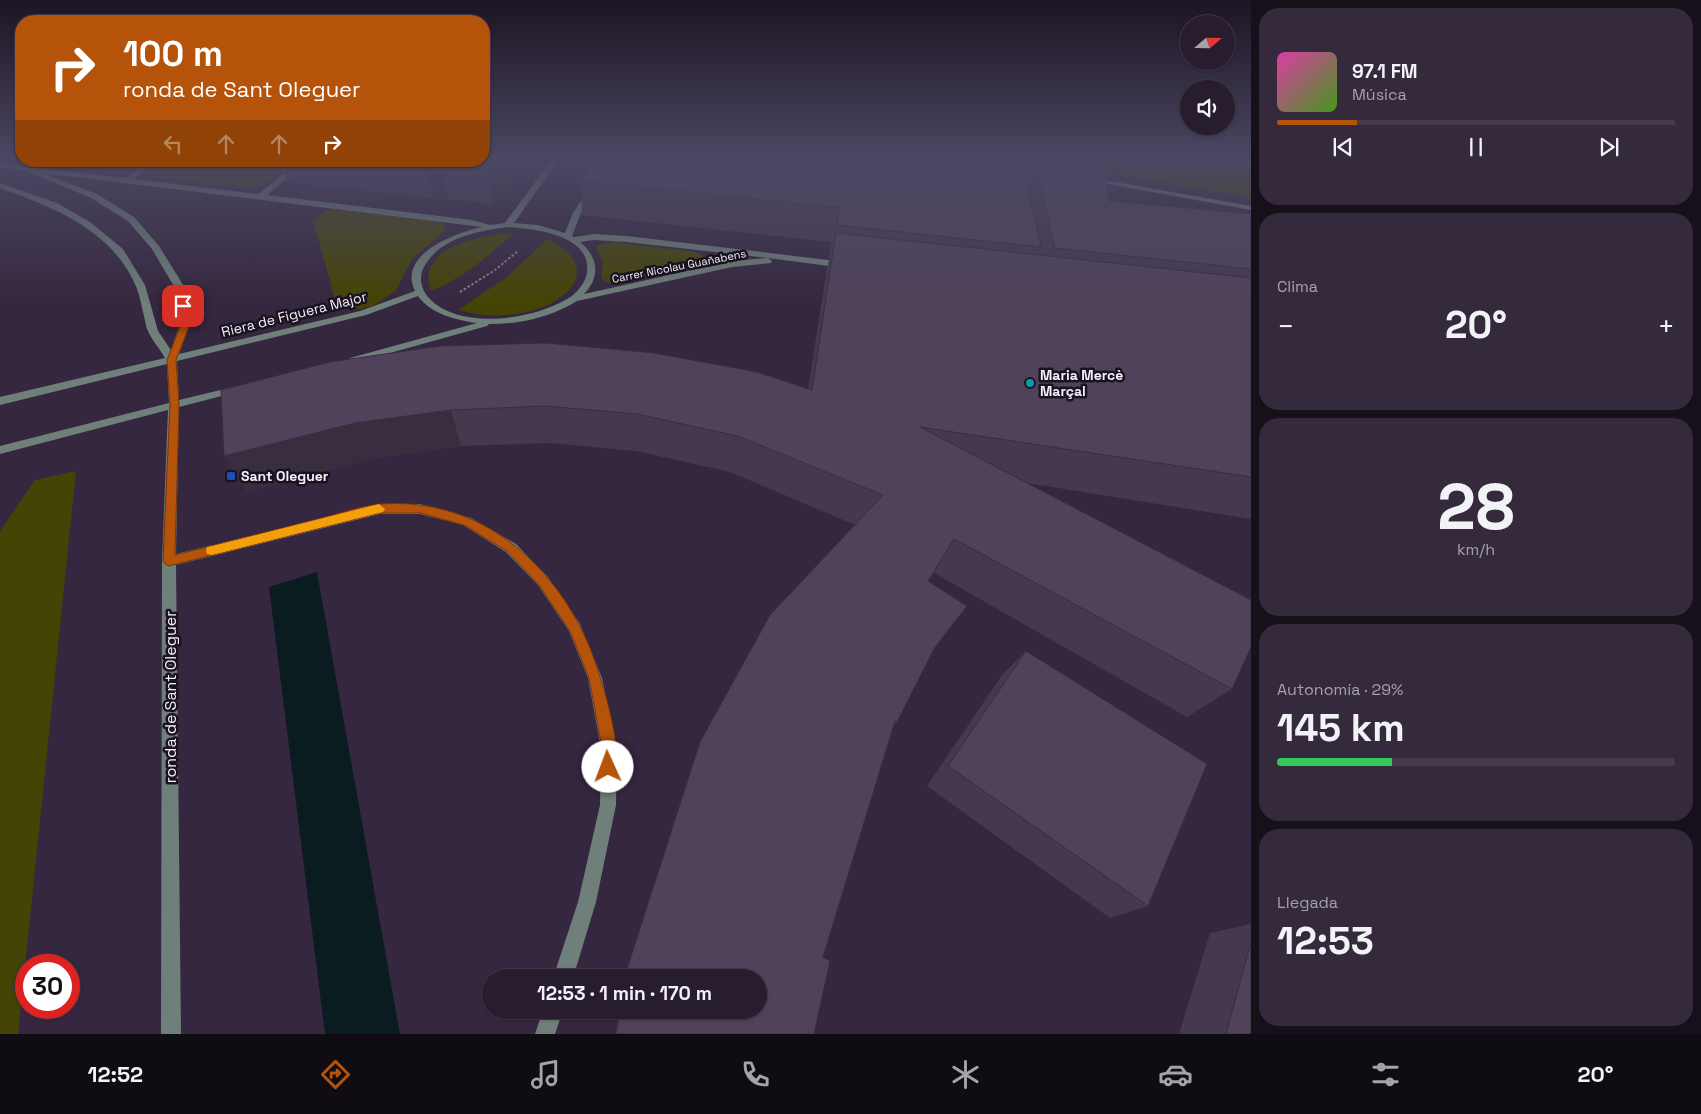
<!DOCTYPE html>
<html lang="es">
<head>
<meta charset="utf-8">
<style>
	body { margin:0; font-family:"Space Grotesk",sans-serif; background:#342a3b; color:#f1f3f6; height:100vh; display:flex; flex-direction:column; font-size:19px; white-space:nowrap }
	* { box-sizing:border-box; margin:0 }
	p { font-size:16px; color:#a5a2aa }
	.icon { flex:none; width:28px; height:28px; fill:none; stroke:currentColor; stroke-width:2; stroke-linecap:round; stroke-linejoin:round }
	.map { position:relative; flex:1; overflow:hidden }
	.details { display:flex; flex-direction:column; gap:8px; padding:8px; background:#16101a; width:450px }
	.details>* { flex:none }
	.banner { position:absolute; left:15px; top:15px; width:475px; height:152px; border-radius:20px; box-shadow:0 1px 4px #0004,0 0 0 1px #443b4b; background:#b45309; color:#fff; overflow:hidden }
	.needle { width:32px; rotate:70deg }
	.tools { position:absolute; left:1180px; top:15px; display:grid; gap:10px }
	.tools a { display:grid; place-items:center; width:55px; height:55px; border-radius:50%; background:#281d2f; box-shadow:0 1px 4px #0004,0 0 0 1px #443b4b; font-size:25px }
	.speed { position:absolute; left:15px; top:954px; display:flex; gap:10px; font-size:25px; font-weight:700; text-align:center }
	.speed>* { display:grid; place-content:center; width:65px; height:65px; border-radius:50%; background:#281d2f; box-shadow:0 1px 4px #0004,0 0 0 1px #443b4b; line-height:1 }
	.speed .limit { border:8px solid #d22; background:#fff; color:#111 }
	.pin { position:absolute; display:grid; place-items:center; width:42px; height:42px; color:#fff; margin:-21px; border-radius:10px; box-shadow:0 2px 8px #0006 }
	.me { position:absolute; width:55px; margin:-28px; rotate:358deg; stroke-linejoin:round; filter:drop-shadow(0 0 4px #0008) }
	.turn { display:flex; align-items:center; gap:18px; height:105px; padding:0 25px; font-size:22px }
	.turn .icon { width:65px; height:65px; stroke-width:2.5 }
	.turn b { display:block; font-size:35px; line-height:42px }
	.lanes { display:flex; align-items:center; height:48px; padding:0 25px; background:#0003; justify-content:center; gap:25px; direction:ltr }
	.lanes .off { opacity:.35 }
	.big { font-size:38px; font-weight:600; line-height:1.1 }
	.details .tile { flex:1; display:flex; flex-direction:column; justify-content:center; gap:8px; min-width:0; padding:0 18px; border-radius:20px; background:#342a3b }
	.details .dial { align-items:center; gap:0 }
	.dial b { font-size:65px; line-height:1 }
	.song { display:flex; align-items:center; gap:15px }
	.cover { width:60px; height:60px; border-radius:8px; background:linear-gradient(135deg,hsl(320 70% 55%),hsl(100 70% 35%)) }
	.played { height:5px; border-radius:2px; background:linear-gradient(90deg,#b45309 20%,#443b4b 20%) }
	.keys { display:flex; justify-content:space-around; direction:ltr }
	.heat { display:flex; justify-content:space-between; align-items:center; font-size:28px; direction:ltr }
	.charge { height:8px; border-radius:4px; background:linear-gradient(90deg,#34c759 29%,#443b4b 0) }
	.trip { position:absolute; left:482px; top:969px; width:285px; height:50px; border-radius:25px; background:#281d2f; box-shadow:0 1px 4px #0004,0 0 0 1px #443b4b; font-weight:600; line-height:50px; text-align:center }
	.tabs { display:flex; height:80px; justify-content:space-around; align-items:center; background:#100c13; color:#a5a2aa }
	.tabs .icon { width:35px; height:35px }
	.tabs .active { color:#b45309 }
	.tabs b { font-size:22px; color:#f1f3f6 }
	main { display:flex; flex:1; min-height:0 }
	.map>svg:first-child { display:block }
</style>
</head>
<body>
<main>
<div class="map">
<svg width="1251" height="1034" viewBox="0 0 1251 1034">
	<rect width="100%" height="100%" fill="#35273f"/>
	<!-- green -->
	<path fill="#444405" d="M1045 159H1251V198L1044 162Z
		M163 161H286L275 170 283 171C270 182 262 187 245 188L154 177 149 173 151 169Z
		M329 209 437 221 442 223 446 230 412 259 396 290 382 300 372 306 360 309 336 303 313 220Z
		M513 233C488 257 463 278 431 291 414 247 483 234 513 233Z
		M547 239C600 264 575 299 531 311 506 317 482 317 458 310L508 276Z
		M613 242 696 252 703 256 704 260 699 264 612 283 606 282 601 277 603 263 596 248 598 245Z
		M76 471 18 1034H0V531L35 480Z"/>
	<!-- water -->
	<path fill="#0b1c21" d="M317 572 400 1034H325L269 587Z"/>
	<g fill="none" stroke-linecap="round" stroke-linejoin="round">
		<!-- path -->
		<path stroke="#8a7e92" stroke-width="2" stroke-dasharray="2.5 2" stroke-linecap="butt" d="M460 292 495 270 518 251"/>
		<!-- minor -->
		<path fill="#6f7f79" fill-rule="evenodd" d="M552 159H559L514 223 538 225 565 233 573 213 588 190H591L595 192 581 213 572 236 574 237 594 234 627 236 845 262 849 265 845 268 768 258 772 261 771 263 732 267 577 301C549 318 520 324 489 324L487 326 354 363 350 362V358L477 323C456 320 431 314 418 296L366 315 177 361 179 400 237 386 242 389 241 391 179 407 176 554 380 504H420L471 518 516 544 548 577 580 624 602 678 617 748 616 805 596 902 573 978H553L578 902 600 805 601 748 588 678 569 631 538 585 506 552 463 525 420 514H380L176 565 181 1034H161L162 561 168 410 0 454V446L169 403 167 364 0 405V397L165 358C160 349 151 339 147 329 143 314 141 298 135 284 110 229 53 207 0 188V183L57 203 90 222 123 249 145 285 158 331 171 350 180 324 175 288 152 249 128 221 91 198 26 171 0 168V164L126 178 149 161H157L134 179 258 194 300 161H308L267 195 472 220 490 225 505 223ZM43 173 482 227C455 233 397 254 415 291L360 311 179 354 190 324 185 288 159 246 134 217 97 194ZM508 227C534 229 592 234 587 273 585 284 576 294 567 299 532 320 458 331 428 297 421 289 419 278 423 269 438 238 477 231 508 227ZM594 240 627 242 768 258 732 261 584 294C601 277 598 256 580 242Z
			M1088 177 1251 206V210L1091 181 1087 179Z
			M543 1010H563L555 1034H535Z"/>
	</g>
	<!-- wall -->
	<path fill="#45394e" d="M484 159H531L493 204 448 199 441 165Z
		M1032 159H1105L1109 201 1251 214V519L1027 483 1232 689 1187 717 934 573 928 581 944 637 933 651 897 722 893 727 823 957 814 1034 855 525 730 472 636 451 549 443 461 446 370 459 247 492 221 390 808 389 827 268 829 260 831 242 582 215 581 181 1027 170Z
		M280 161H435L436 168 433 198 288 182Z
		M1026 651 1148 906 1110 918 927 786 1002 675Z
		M1251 924V1034H1179L1210 933Z"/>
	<!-- shaded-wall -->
	<path fill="#382e40" d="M497 159H531L493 204 488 169Z
		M426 161H435L436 168 433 198Z
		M451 410 461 446 370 459 247 492 224 456 355 423Z
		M967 606 944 637 913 677 935 647Z"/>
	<!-- building -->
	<path fill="#50425b" stroke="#382e40" d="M484 159H497L488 169 441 165 444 161H484Z
		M597 159H1027L1028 187 1041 247 837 225 840 208 581 181Z
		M1039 159H1105L1109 201 1251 214V269L1055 248 1040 186Z
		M407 161H426L425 163Z
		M836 233 1251 278V477L920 427 1251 600V647L1232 689 954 539 928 581 967 606 935 647 897 722 895 721 823 957 830 961 814 1034H616L620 1010H759V978H625L626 972 700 742 770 615 883 495 737 436 637 414 545 406 451 410 355 423 224 456 221 390 330 362 440 346 546 343 654 353 757 372 812 390Z
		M1026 651 1207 764 1148 906 948 766Z
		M1251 942V1034H1226Z"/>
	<!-- sky -->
	<linearGradient id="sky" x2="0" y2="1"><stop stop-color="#1d1523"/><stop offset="0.52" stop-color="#4b4763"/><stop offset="1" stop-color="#4b4763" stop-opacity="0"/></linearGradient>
	<rect width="1251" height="304" fill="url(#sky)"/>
	<!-- route -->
	<path fill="#b45309" stroke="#753606" d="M183 303 187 306 190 324 176 360 179 405 175 555C223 543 271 531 318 519 338 514 360 506 381 504 479 497 554 562 590 648 600 674 624 747 614 772L608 775 603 772 601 767 602 748 589 678 570 631 539 585 507 551 464 525 420 513H380L169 566 165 564 163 561 170 405 167 360 181 324 179 306Z"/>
	<!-- slow -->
	<path fill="#f59e0b" d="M379 504 385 509 383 512 212 555 207 554 206 550 207 547 212 546Z"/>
	<!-- markers -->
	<circle fill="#0f9aa8" stroke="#19131e" stroke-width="2" cx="1030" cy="383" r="5"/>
	<rect fill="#1a4fb4" stroke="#19131e" stroke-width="2" x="226" y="471" width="10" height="10" rx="2.5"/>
	<g text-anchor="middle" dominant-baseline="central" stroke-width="5" stroke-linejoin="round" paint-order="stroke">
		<!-- far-street labels -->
		<g font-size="11" fill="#f7eefe" stroke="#19131e">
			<text transform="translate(679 266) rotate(-11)">Carrer Nicolau Guañabens</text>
		</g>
		<!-- street labels -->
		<g font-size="14" fill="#f7eefe" stroke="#19131e">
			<text transform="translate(294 314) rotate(-14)">Riera de Figuera Major</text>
		</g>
		<!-- poi labels -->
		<g font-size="14" font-weight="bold" fill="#f7eefe" stroke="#19131e" text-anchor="start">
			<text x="1040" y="375">Maria Mercè<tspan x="1040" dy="16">Marçal</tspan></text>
			<text x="241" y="476">Sant Oleguer</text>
		</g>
		<!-- near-street labels -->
		<g font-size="16" fill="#f7eefe" stroke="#19131e">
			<text transform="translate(170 697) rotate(-90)">ronda de Sant Oleguer</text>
		</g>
	</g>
</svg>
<div class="tools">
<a><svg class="needle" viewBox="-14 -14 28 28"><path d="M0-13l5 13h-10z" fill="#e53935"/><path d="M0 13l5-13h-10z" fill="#a5a2aa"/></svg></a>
<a><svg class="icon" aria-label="sound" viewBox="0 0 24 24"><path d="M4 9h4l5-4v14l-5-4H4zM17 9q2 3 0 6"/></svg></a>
</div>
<div class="speed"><div class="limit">30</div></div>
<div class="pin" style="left:183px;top:306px;background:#d93025"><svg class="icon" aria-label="arrive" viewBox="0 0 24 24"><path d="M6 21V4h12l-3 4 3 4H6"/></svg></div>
<svg class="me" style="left:608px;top:767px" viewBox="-20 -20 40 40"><circle r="19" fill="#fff"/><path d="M0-13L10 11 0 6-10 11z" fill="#b45309"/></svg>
<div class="trip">12:53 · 1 min · 170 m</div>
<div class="banner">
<div class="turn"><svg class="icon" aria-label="right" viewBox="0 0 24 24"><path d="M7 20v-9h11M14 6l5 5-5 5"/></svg><div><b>100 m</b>ronda de Sant Oleguer</div></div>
<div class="lanes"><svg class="icon off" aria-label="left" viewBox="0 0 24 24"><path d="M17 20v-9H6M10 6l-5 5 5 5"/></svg><svg class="icon off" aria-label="ahead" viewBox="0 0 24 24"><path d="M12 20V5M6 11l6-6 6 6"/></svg><svg class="icon off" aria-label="ahead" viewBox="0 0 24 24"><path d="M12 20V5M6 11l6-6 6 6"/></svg><svg class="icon" aria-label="right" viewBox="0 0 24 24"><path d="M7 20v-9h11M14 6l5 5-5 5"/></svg></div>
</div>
</div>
<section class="details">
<div class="tile">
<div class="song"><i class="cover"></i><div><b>97.1 FM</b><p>Música</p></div></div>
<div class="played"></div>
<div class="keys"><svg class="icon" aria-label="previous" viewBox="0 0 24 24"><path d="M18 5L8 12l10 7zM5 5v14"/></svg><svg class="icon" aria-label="pause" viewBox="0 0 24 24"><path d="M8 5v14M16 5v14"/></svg><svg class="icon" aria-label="next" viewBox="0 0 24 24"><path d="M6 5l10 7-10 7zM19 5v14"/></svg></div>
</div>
<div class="tile"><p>Clima</p>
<div class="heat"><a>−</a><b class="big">20°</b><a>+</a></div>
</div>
<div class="tile dial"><b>28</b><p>km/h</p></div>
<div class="tile"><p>Autonomía · 29%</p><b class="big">145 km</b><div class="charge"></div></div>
<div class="tile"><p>Llegada</p><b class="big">12:53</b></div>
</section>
</main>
<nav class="tabs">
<b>12:52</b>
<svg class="icon active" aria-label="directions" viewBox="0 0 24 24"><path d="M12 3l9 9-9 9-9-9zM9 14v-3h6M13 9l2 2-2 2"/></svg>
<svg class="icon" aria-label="music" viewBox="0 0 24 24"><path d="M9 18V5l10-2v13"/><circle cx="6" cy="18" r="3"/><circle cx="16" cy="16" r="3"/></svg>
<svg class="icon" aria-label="phone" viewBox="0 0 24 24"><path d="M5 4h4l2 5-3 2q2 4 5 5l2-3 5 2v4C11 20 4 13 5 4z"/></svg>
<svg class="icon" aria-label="climate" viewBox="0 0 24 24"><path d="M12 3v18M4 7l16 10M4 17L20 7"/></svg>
<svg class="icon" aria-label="car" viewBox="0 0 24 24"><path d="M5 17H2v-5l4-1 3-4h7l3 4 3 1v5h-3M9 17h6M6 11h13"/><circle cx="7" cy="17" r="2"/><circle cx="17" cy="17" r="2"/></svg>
<svg class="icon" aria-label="filters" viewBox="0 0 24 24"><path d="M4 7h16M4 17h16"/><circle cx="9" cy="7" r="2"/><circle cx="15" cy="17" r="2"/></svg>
<b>20°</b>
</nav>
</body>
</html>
